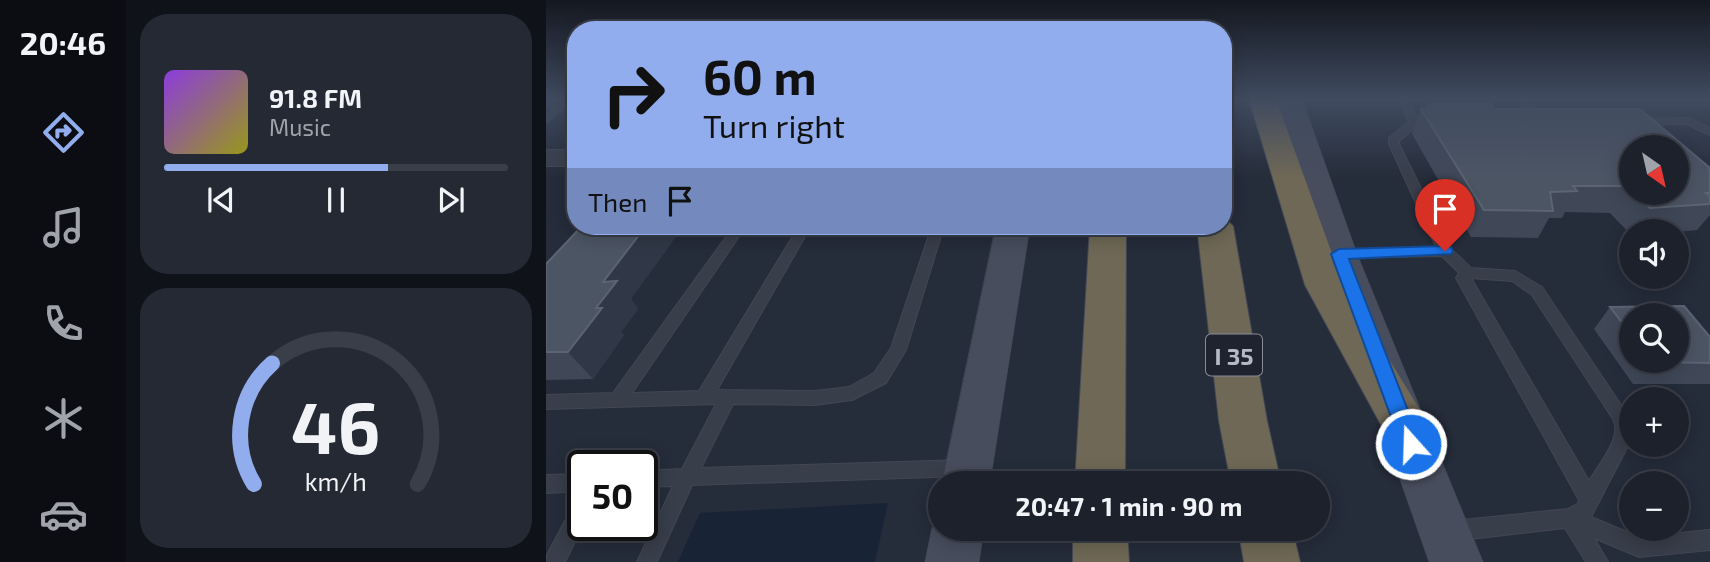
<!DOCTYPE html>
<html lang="en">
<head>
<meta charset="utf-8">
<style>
	body { margin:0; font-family:"Exo 2",sans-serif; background:#252934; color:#f1f3f6; height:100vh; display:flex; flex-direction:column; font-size:26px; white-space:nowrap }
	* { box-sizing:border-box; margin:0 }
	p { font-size:23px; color:#a0a3a9 }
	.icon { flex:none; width:38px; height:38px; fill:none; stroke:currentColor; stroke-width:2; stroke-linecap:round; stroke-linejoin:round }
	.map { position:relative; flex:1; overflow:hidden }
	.sheet { display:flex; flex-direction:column; gap:14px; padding:14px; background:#0f1218; width:420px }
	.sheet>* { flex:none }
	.top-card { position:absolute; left:21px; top:21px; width:665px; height:214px; border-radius:28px; box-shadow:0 4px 18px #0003,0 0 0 2px #3a3e48; background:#91adee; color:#111; overflow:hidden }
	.needle { width:46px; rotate:146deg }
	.controls { position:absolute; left:1073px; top:135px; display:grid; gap:14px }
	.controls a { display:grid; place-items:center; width:70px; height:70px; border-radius:50%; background:#1c212c; box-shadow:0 4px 18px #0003,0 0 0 2px #3a3e48; font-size:35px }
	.speed { position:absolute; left:21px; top:450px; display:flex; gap:14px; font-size:35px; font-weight:700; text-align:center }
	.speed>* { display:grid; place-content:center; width:91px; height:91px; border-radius:50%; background:#1c212c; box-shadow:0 4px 18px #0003,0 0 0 2px #3a3e48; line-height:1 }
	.speed .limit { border:4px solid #111; border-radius:10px; background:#fff; color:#111 }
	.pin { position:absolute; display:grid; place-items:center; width:60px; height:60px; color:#fff; margin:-72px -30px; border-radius:50% 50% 50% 0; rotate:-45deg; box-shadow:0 0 7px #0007 }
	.pin .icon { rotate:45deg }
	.me { position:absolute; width:77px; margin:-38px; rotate:340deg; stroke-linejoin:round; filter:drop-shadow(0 0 5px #0008) }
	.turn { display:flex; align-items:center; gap:24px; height:147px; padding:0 21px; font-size:32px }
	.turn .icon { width:91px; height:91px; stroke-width:2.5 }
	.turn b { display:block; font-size:49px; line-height:60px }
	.then { display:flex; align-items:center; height:66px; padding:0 21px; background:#0003; gap:14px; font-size:26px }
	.sheet .widget { flex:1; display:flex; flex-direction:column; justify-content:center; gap:10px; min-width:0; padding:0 24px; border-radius:28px; background:#252934 }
	.sheet .dial { align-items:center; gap:0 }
	.dial svg { height:182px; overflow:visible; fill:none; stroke:#3a3e48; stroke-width:7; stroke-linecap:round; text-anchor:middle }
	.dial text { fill:#f1f3f6; stroke:none }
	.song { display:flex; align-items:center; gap:21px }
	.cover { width:84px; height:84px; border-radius:10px; background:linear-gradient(135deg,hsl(270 70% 55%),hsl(60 70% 35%)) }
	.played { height:7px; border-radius:4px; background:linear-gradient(90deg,#91adee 65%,#3a3e48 65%) }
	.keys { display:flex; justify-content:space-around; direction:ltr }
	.trip { position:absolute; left:382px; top:471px; width:402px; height:70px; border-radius:35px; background:#1c212c; box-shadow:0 4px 18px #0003,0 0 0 2px #3a3e48; font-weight:700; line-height:70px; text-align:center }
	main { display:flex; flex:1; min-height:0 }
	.menu { display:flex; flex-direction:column; width:126px; justify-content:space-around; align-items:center; background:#0b0d12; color:#a0a3a9 }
	.menu .icon { width:49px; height:49px }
	.menu .active { color:#91adee }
	.menu b { font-size:32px; color:#f1f3f6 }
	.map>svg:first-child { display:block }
</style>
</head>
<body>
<main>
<nav class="menu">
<b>20:46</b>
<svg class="icon active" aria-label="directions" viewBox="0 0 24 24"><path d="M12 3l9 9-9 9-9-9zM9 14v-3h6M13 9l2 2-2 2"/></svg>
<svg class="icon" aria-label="music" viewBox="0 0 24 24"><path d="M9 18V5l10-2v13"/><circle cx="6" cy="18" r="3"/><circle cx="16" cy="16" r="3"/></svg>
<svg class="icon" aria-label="phone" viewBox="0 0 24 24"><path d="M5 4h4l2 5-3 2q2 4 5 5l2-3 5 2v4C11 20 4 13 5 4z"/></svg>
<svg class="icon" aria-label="climate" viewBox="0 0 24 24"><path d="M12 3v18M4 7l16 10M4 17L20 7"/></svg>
<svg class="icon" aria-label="car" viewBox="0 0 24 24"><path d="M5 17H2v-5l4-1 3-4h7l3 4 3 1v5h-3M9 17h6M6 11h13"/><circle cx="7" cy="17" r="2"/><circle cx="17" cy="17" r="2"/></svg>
</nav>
<section class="sheet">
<div class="widget">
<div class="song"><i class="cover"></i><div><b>91.8 FM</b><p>Music</p></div></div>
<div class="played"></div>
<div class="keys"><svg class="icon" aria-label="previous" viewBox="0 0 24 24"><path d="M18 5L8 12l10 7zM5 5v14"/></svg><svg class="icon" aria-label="pause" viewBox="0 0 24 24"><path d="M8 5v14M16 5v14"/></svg><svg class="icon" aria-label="next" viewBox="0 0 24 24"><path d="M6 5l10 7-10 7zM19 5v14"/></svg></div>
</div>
<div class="widget dial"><svg viewBox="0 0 100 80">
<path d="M14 69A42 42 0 1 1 86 69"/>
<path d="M14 69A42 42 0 0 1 22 16" stroke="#91adee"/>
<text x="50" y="56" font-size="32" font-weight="700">46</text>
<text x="50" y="72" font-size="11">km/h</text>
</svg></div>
</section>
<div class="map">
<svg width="1164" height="562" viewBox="0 0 1164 562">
	<rect width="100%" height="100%" fill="#252c3a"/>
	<!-- water -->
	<path fill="#192336" d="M342 503 329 562H132L154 513Z"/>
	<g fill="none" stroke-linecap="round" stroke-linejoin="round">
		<defs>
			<path id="service" d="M18 99H29L0 123V115Z
				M852 99H862L874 123 853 141V144L905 249 925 268 969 271 996 287 1085 420V440L1045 517 1093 537 1164 530V550L1093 557 1048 538 1062 562H1040L1019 528 907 541 900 538 897 531 900 524 907 521 1022 509 1032 504 1033 500 910 278 913 273 896 256 795 258 788 254 795 250 890 247 843 144V138L863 122ZM925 278 966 281 986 295 1067 419C1077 437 1052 465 1043 481Z
				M968 99H979L998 118V122H990Z
				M1143 118 1164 128V135L1141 124 1091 125 1086 122 1091 119Z
				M188 226H200L86 393 153 391 253 226H265L171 390 269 391 303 387 328 373 345 348 386 226H398L360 350 340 383 306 400 269 405 187 404 155 468 418 460 424 462 427 468 424 474 418 476 146 485 111 562H91L127 486 96 487V471L136 469 170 404 0 409V395L67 393Z
				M37 474V491L0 493V475Z
				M37 497V525L19 562H0L1 555 30 500Z"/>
			<path id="tertiary" d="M0 150H30V166H0Z"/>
			<path id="secondary" d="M730 99H756L811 254 937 562H883L775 254Z
				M450 226H484L444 483H396Z
				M394 511V528H438L433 562H379L386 528Z"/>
			<path id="motorway" d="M703 99H730L797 284 879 418 873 432 856 438 839 432 759 285Z
				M677 217 687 226 721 421 735 483H685L673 421 651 226H677Z
				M544 226H580L579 483H529Z
				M527 528H581L583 562H527Z
				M692 528H746L754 562H698Z"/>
		</defs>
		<!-- service casing -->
		<use href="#service" stroke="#424753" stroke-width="2"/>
		<!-- tertiary casing -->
		<use href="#tertiary" stroke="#424753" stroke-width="2"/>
		<!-- secondary casing -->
		<use href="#secondary" stroke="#424753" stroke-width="1"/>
		<!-- motorway casing -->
		<use href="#motorway" stroke="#444955" stroke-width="2"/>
		<!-- service -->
		<use href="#service" fill="#383e4a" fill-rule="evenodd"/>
		<!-- tertiary -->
		<use href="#tertiary" fill="#383e4a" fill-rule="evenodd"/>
		<!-- secondary -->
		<use href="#secondary" fill="#474d5d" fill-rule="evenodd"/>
		<!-- motorway -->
		<use href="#motorway" fill="#6f6856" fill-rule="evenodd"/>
	</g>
	<!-- wall -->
	<path fill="#404858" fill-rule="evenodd" d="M944 103 948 109H1094L1164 168 1163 171 1164 215 1151 230 1130 232 1085 231V235L1064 213 1019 212 1016 218H1003L992 238 925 237 866 134 875 109H880L882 104ZM1085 147H1130V192H1085Z
		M0 264 85 299 92 309 75 332 78 335 47 379 0 380Z
		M1138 306 1164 337V363H1146H1164V384H1087L1048 329 1064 307ZM1085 315H1130V360H1085Z"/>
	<!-- shaded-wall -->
	<path fill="#303847" d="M100 226H138L85 299 92 309 75 332 78 335 47 379 22 352 57 282Z"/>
	<!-- building -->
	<path fill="#4c5564" stroke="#5c6473" stroke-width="2" d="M944 103 948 109H1094L1164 168 1163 170 1164 172V193H1160L1164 196V204L1104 208 1088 192H1130V147H1085V190L1081 186H1027L1031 191 1004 192 1007 211 938 210 875 109 882 108V104Z
		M36 226H100L57 282 71 281 50 308H56L22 352H0V264Z
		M1138 306 1164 337V363L1106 362 1105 360H1130V315H1085V334L1064 307Z"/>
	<!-- sky -->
	<linearGradient id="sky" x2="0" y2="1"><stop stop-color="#141820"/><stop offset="0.56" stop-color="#404b60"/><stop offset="1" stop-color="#404b60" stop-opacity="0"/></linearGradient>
	<rect width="1164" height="178" fill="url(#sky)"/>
	<!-- route -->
	<path fill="#1a73e8" stroke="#114b97" stroke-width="2" d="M899 246 905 247 907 251 905 254 803 259 875 444 872 450 865 453 858 450 855 444 785 254 793 249Z"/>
	<g text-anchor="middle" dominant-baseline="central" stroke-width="7" stroke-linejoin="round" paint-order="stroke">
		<!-- shield labels -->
		<rect fill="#1e232f" stroke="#878c99" stroke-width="2" x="660" y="334.5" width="56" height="41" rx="5"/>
		<g font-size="24" font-weight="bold" fill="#b4b9c6">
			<text x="688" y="355">I 35</text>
		</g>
	</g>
</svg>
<div class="controls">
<a><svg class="needle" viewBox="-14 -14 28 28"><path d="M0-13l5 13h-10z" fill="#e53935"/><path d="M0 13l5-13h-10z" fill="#a0a3a9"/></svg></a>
<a><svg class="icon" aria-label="sound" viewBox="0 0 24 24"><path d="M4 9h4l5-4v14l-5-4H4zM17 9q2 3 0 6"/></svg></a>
<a><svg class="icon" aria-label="search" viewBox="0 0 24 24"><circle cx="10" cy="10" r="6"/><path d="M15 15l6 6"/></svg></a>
<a>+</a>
<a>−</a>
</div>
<div class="speed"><div class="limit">50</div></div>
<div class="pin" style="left:899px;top:251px;background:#d93025"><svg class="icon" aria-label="arrive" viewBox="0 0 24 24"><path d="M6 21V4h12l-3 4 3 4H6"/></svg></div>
<svg class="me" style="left:865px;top:444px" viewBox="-20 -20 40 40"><circle r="17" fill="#1a73e8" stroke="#fff" stroke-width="3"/><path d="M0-11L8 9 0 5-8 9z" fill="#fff"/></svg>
<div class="trip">20:47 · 1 min · 90 m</div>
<div class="top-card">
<div class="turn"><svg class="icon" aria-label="right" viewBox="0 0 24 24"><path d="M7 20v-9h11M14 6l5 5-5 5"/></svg><div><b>60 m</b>Turn right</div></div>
<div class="then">Then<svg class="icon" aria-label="arrive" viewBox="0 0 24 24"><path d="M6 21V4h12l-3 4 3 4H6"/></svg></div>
</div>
</div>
</main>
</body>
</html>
